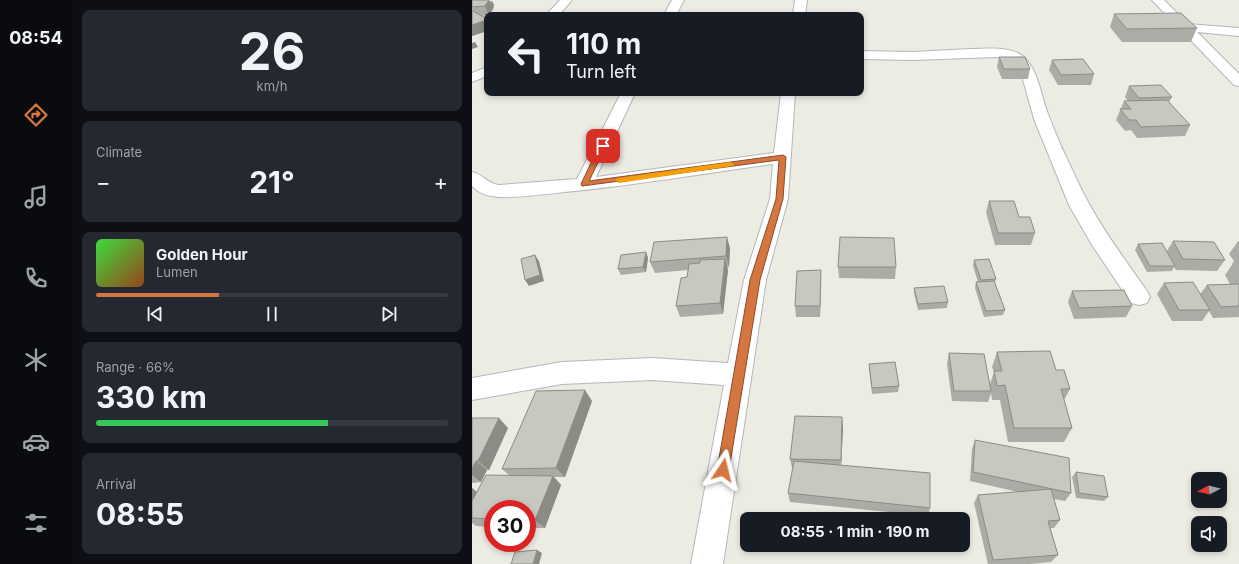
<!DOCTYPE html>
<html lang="en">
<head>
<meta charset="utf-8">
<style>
	body { margin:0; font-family:Inter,sans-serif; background:#242831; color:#f1f3f6; height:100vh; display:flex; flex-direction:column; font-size:15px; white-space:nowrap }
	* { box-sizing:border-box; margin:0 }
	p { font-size:13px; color:#9ea1a6 }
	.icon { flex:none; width:22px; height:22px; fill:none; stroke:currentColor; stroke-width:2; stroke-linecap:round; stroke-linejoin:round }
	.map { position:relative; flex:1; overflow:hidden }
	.details { display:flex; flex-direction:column; gap:10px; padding:10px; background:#0d0f14; width:400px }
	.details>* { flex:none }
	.hud { position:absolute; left:12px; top:12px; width:380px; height:84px; border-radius:8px; box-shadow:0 2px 6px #0003; background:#171b24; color:#f1f3f6; overflow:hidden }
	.needle { width:26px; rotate:263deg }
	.fabs { position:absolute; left:719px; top:472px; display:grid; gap:8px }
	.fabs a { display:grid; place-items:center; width:36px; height:36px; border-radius:8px; background:#171b24; box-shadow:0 2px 6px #0003; font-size:20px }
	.speed { position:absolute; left:12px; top:500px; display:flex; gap:8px; font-size:20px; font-weight:700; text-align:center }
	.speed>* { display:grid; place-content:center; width:52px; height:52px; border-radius:50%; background:#171b24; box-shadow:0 2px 6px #0003; line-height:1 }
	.speed .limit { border:6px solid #d22; background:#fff; color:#111 }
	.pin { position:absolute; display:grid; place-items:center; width:34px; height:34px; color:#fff; margin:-17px; border-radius:8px; box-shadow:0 2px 6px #0006 }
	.me { position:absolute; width:44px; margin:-22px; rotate:10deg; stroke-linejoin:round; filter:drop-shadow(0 0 3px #0008) }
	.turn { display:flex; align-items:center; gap:14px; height:84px; padding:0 16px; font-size:18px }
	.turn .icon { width:52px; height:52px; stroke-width:2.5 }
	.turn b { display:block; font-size:28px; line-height:34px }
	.big { font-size:30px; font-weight:700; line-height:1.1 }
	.details .tile { flex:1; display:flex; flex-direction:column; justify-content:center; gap:6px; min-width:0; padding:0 14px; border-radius:8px; background:#242831 }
	.details .dial { align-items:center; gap:0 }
	.dial b { font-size:52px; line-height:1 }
	.song { display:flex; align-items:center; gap:12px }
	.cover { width:48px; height:48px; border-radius:6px; background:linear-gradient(135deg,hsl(120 70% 55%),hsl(20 70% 35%)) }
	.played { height:4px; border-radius:2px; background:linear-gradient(90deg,#d57540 35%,#363941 35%) }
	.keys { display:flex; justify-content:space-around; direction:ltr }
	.heat { display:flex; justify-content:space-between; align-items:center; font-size:22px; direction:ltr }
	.charge { height:6px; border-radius:3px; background:linear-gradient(90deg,#34c759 66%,#363941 0) }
	.trip { position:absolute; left:268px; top:512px; width:230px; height:40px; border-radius:8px; background:#171b24; box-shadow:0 2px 6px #0003; font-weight:700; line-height:40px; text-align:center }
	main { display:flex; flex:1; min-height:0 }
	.dock { display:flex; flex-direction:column; width:72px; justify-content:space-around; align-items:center; background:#090b0e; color:#9ea1a6 }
	.dock .icon { width:28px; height:28px }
	.dock .active { color:#d57540 }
	.dock b { font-size:18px; color:#f1f3f6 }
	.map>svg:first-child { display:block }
</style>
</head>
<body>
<main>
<nav class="dock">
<b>08:54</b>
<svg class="icon active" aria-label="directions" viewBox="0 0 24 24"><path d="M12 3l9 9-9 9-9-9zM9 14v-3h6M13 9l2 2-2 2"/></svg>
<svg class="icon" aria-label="music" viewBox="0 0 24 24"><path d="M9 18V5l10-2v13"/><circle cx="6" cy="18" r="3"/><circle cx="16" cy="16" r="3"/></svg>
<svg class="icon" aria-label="phone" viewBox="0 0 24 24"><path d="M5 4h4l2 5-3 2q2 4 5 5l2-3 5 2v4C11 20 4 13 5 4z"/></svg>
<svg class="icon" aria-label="climate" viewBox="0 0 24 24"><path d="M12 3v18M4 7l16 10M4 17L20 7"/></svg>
<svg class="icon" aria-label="car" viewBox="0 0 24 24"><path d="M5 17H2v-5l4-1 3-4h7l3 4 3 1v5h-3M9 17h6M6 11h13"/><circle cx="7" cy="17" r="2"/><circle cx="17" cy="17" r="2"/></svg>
<svg class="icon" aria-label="filters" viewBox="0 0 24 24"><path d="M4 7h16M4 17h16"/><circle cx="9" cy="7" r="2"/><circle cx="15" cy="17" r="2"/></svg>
</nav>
<section class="details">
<div class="tile dial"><b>26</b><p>km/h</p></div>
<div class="tile"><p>Climate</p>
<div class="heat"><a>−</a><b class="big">21°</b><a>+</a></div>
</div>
<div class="tile">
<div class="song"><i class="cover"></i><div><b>Golden Hour</b><p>Lumen</p></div></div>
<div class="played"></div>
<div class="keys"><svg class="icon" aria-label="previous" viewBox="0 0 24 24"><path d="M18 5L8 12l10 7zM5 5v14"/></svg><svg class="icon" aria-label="pause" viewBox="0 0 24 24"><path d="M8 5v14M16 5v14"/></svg><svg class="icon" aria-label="next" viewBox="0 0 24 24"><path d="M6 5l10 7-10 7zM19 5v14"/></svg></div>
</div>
<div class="tile"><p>Range · 66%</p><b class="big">330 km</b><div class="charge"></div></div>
<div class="tile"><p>Arrival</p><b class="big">08:55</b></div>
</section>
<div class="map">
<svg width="767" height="564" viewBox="0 0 767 564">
	<rect width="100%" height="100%" fill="#ecece3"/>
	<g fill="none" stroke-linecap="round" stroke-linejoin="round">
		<defs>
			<path id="minor" d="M88 0H100L87 15H74Z
				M200 0H212L204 15H192Z
				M323 0H335L333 15H321Z
				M680 0H692L716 24 767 28V36L725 32 767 74V86L762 85Z
				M498 49C514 49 540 45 553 58 567 73 569 96 576 114 584 136 594 157 604 178 623 220 649 254 675 291L678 297 675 303 667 305 659 303 620 245 597 205 562 119 550 76 544 64 538 60 524 57 442 60 389 59V51L442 52Z
				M15 67V76L0 82V73Z
				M149 93H163L124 177 302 153 309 93H323L316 199 294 280 251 564H219L252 385 180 380 90 384 0 400V378L90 362 180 358 256 363 272 280 298 199 301 164C235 173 169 184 103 191 78 193 52 198 27 197 16 196 8 194 0 186V172C11 174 16 184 27 185L105 179Z"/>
		</defs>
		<!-- minor casing -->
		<use href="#minor" stroke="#b5b6bc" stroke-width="2"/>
		<!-- minor -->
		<use href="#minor" fill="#fff" fill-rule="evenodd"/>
	</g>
	<!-- wall -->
	<path fill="#acaba5" d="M0 0H17V1H20L22 5 21 9 17 15 9 16 15 19V31L0 36Z
		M642 14 725 28 719 42H650L638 27Z
		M527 57 558 69 556 79H530L525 67Z
		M580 60 622 74 619 85H586L577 70Z
		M657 86 700 97 697 102 718 125 713 136 665 138 659 130 653 131 644 120 652 101H656L653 97Z
		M517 201 563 233 559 245H523L514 212Z
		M767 240V317L741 318 737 311 730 321H700L685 294 692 283 728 294 735 285 758 284 753 275 760 265V264L762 261 757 254Z
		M701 241 753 260 745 271 704 270 702 267 700 271 675 272 663 250 666 244 695 251Z
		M258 248 257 267H255L256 270 251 314 208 317 204 306 215 277 216 270 183 273 178 262Z
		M174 252 176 258 174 272 149 275 146 269Z
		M502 260 524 279 523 283 533 310 531 315 512 317 503 288 504 282H506L501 266Z
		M366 267H424L423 279 367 278Z
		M349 270V281L348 317H324L323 306Z
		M442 288 476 302 475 308 446 310 442 293Z
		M600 291 660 306 654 317 602 319 596 302Z
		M525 352 584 370 598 389 592 400 600 428 592 442H536L528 400H520L519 393 516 402 480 401 475 364 477 353 518 384 522 372 520 367Z
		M397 364 427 386 426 392 400 394 397 369Z
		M120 401 93 477H82L89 485 73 528H55V509H21V527L4 526 0 523V488L5 492 37 475 30 469Z
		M0 418 36 428 17 470H15L9 482 0 483Z
		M371 427 369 465 458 508 456 516 318 502 316 493 321 468H320L318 459Z
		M503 440 599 493 593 501 582 499 588 520 582 528H578L586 555 579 562 558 564H516L502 503 506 495 546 492 498 481 500 449Z
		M604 472 636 497 632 501 604 498 600 477Z"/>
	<!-- shaded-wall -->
	<path fill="#8c8b86" d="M0 0H17L19 4 20 1 22 5 21 9 17 15 13 6Z
		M15 20V31L0 36V25Z
		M3 42 6 47 0 49V43Z
		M255 237 258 248 257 267 254 256Z
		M174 252 176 258 174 272 171 267Z
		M63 255 67 261 72 281 57 286 53 280Z
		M253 259 256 270 251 314 248 303Z
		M349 270V281L348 317V306Z
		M113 390 120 401 93 477 84 468Z
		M370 417 371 427 369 470V460Z
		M27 418 36 428 17 470 6 461Z
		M4 461 15 470 9 482 0 475V469Z
		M81 476 89 485 73 528 63 520Z
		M0 488 6 493 0 509Z
		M65 550 70 553 67 564H61Z"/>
	<!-- building -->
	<path fill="#c8c7c0" stroke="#8c8b86" d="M0 0H17L13 6 0 7Z
		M0 11H1L15 19V20L0 25Z
		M709 13 725 28 655 29 642 14Z
		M527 57H553L558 69H532Z
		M611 59 622 74 589 75 580 60Z
		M689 85 700 97 667 98 657 86Z
		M695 100 718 125 669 127 664 120H657L648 109H659L652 101Z
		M517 201H542L547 217H558L563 233H526Z
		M255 237 254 256 178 262 182 242Z
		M368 237 422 238 424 267H366Z
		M701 241 742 242 753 260 711 259Z
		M690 243 703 266H678L666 244Z
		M174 252 171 267 146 269 149 255Z
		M63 255 68 275 53 280 49 259Z
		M253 259 248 303 204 306 209 278 215 277 217 264 228 263V260Z
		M517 259 524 279 509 280 502 260Z
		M349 270 348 306H323L325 271Z
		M522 281 533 310 514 311 504 282Z
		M721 282 738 310H707L692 283Z
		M767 284V306L749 307 735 285Z
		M472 286 476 302 446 304 442 288Z
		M652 290 660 306 607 308 600 291Z
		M578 351 584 370H592L598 389H589L600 428H542L533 385 525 386 522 371H530L525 352Z
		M477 353 512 354 519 391H482Z
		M423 362 427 386 400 388 397 364Z
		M113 390 84 468 30 469 64 391Z
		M323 416 370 417 369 460 318 459Z
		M0 418H27L6 461H4L0 469Z
		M503 440 597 458 599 493 501 472Z
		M322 461 458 473V508L316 493Z
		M604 472 632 476 636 497 607 493Z
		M14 475 81 476 63 520H55V509H21V519L0 518V501Z
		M579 489 588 520 576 521 586 555 521 560 506 495Z
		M65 550 61 564H39L43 552Z"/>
	<!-- route -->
	<path fill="#d57540" stroke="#8a4c2a" d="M131 143 134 146 117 181 311 155 314 157 311 199 288 280 257 470 255 474 251 476 247 474 245 470 278 280 304 199 307 160 110 186 109 184 127 146Z"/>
	<!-- slow -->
	<path fill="#f59e0b" d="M258 162 262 164 261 166 147 183 143 180 147 178Z"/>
</svg>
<div class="fabs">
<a><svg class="needle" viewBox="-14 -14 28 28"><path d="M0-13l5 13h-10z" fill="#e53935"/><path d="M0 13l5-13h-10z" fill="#9ea1a6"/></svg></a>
<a><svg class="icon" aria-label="sound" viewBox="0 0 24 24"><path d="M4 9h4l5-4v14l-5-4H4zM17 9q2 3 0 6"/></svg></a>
</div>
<div class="speed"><div class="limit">30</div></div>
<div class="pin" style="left:131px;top:146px;background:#d93025"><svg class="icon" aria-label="arrive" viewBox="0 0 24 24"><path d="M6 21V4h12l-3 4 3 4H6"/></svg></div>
<svg class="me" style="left:251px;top:470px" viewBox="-20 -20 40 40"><path d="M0-17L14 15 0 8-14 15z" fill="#d57540" stroke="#fff" stroke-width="4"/></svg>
<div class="trip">08:55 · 1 min · 190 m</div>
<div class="hud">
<div class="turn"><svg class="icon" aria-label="left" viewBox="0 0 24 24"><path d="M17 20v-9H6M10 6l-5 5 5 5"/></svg><div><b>110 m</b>Turn left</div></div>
</div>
</div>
</main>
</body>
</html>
